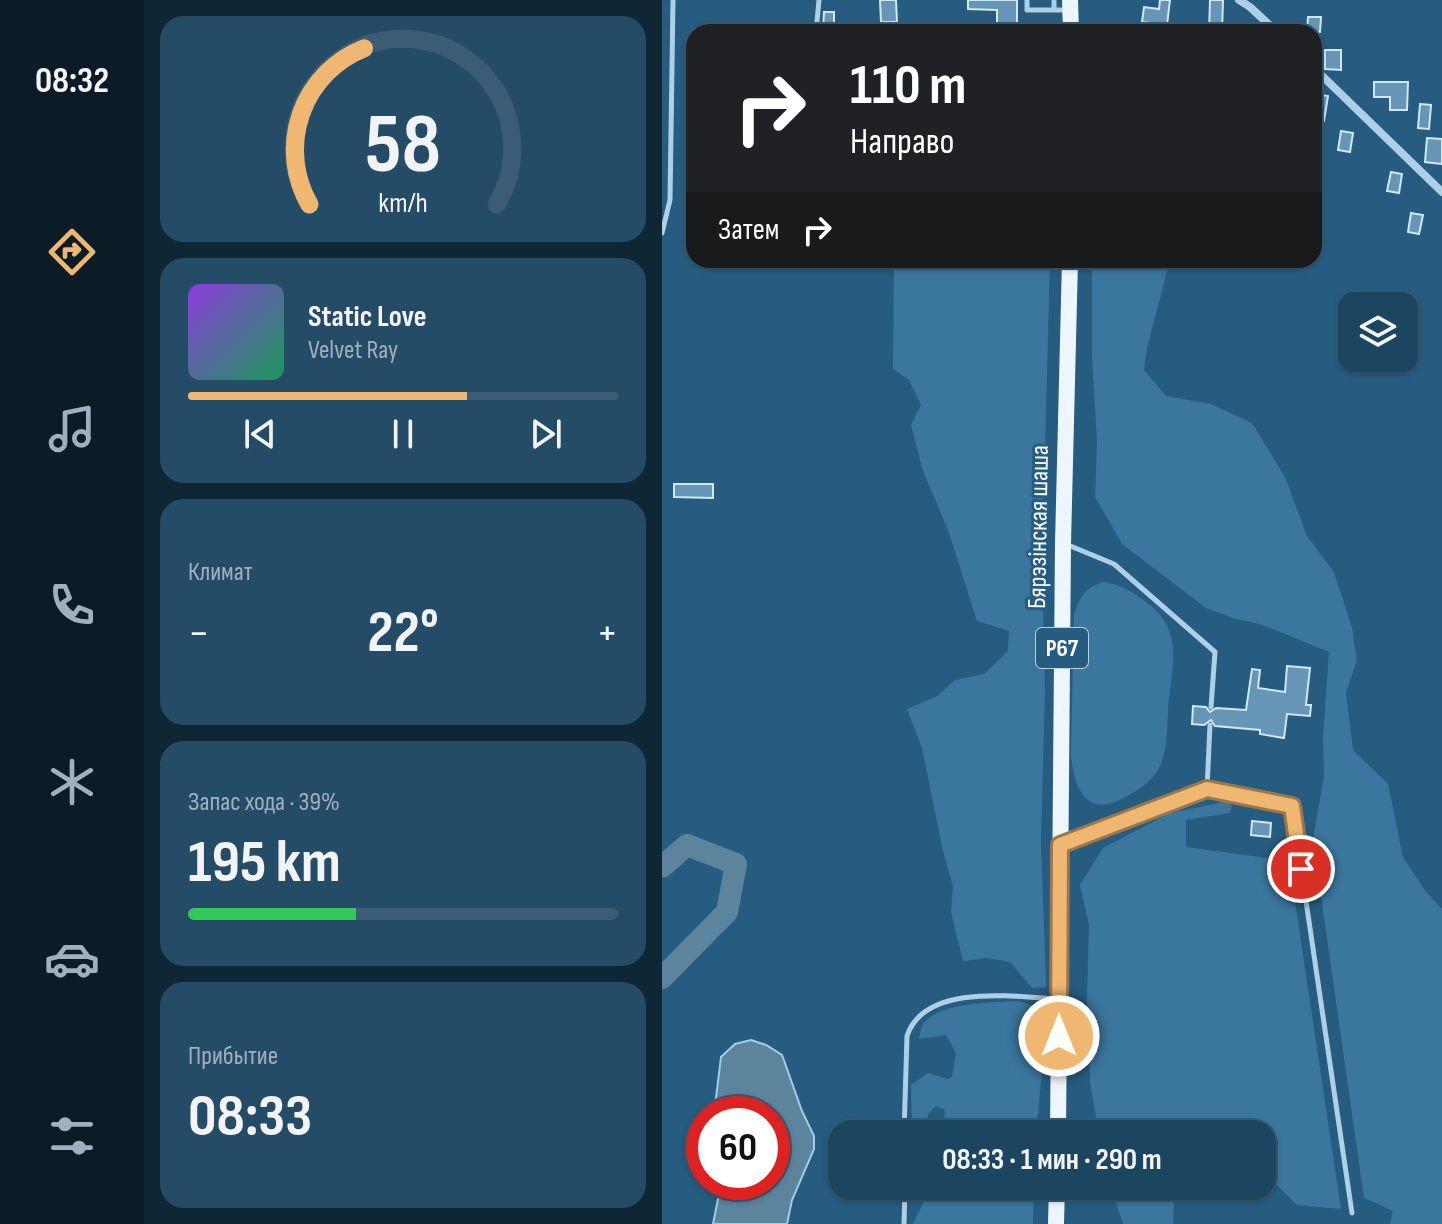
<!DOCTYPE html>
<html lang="ru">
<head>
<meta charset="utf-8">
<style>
	body { margin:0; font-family:"Sofia Sans Condensed",sans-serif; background:#254c66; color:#f1f3f6; height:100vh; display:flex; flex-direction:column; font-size:30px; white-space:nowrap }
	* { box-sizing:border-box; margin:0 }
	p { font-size:26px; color:#a0b1bd }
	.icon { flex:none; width:44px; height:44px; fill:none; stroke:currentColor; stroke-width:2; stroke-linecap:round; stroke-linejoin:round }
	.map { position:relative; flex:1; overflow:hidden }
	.drawer { display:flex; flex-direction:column; gap:16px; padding:16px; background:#0f2635; width:518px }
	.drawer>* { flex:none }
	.guide { position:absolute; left:24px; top:24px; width:636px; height:244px; border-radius:24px; box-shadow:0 2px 6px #0004,0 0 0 2px #3a5d75; background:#202124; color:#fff; overflow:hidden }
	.fabs { position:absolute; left:676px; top:292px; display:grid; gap:16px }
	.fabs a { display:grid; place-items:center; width:80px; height:80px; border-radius:16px; background:#1c4560; box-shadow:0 2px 6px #0004,0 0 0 2px #3a5d75; font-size:40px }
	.speed { position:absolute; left:24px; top:1096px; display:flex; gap:16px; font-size:40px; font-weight:700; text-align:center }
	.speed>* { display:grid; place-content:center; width:104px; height:104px; border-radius:50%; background:#1c4560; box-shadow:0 2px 6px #0004,0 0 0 2px #3a5d75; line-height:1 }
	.speed .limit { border:12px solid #d22; background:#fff; color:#111 }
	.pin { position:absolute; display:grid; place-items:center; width:68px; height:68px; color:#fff; margin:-34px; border:4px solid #fff; border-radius:50%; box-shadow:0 2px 8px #0007 }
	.me { position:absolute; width:88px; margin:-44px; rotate:0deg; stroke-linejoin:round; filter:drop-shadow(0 0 6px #0008) }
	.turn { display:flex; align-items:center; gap:28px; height:168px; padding:0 32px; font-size:36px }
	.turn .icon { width:104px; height:104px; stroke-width:2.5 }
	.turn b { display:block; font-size:56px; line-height:68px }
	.then { display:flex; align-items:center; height:76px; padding:0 32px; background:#0003; gap:16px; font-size:30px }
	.big { font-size:60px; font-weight:700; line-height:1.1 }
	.drawer .tile { flex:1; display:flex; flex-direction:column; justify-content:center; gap:12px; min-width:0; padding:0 28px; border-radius:24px; background:#254c66 }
	.drawer .dial { align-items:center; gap:0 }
	.dial svg { height:208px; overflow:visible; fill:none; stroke:#3a5d75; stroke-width:7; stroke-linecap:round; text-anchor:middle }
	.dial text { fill:#f1f3f6; stroke:none }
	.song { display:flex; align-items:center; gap:24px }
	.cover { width:96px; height:96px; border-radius:12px; background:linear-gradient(135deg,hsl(270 70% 55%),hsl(150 70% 35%)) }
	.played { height:8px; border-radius:4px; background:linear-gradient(90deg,#efb772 65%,#3a5d75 65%) }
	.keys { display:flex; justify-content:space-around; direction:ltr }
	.heat { display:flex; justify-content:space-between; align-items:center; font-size:44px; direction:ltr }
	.charge { height:12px; border-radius:6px; background:linear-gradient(90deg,#34c759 39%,#3a5d75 0) }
	.trip { position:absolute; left:166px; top:1120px; width:448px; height:80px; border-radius:24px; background:#1c4560; box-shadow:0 2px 6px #0004,0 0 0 2px #3a5d75; font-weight:700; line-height:80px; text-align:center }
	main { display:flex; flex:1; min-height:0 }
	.dock { display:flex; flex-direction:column; width:144px; justify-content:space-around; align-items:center; background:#0b1c26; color:#a0b1bd }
	.dock .icon { width:56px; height:56px }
	.dock .selected { color:#efb772 }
	.dock b { font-size:36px; color:#f1f3f6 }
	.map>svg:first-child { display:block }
</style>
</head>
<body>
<main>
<nav class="dock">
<b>08:32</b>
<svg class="icon selected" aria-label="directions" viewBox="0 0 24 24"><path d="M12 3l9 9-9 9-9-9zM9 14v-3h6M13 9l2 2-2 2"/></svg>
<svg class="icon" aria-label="music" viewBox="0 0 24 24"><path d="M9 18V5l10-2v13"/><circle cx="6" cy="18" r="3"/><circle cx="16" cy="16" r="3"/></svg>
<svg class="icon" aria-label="phone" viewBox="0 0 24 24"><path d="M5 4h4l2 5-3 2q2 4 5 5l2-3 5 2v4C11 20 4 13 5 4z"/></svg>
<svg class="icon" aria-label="climate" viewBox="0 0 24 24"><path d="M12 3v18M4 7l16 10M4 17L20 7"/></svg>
<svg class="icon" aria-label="car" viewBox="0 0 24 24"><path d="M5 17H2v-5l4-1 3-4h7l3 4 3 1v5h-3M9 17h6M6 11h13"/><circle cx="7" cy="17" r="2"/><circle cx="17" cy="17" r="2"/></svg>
<svg class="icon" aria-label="filters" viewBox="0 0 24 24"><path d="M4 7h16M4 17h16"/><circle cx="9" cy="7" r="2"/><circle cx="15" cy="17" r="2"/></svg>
</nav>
<section class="drawer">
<div class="tile dial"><svg viewBox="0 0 100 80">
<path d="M14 69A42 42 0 1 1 86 69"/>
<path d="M14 69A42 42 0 0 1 35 9" stroke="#efb772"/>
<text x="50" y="56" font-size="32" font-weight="700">58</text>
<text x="50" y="72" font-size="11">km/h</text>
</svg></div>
<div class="tile">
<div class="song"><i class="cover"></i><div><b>Static Love</b><p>Velvet Ray</p></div></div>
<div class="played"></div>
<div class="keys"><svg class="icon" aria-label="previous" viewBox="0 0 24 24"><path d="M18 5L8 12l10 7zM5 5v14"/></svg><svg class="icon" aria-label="pause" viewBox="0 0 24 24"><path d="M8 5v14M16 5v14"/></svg><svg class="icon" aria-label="next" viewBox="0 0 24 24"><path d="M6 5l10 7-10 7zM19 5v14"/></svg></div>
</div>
<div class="tile"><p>Климат</p>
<div class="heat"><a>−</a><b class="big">22°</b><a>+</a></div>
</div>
<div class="tile"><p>Запас хода · 39%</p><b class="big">195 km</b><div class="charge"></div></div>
<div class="tile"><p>Прибытие</p><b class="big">08:33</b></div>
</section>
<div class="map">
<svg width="780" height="1224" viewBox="0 0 780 1224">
	<rect width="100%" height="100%" fill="#265c80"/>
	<!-- green -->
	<path fill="#3a769e" d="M232 260H388L380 561 383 690 379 841 384 987 370 988 348 962 325 958 301 961 289 912 291 886 281 851 260 748 245 709 275 696 293 680 322 674 346 651 347 631 315 621 286 530 261 471 249 425 259 405 247 380 231 369Z
		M430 260H508L485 348 482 370 504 396 549 404 590 423 623 477 645 536 672 572 690 628 695 660 684 692 691 750 726 784 741 857 764 892 780 909V1224H728L731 1211 702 1198 651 840 662 776 661 738 667 652 601 625 571 618 544 608 460 544 433 497 435 442 430 357Z
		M441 582C457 584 467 590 480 599 524 629 510 663 506 709 505 728 506 753 496 770 489 782 476 790 464 797 424 819 412 789 409 754L412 615C418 597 422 588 441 582Z
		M566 801 570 806 568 813 524 820V847L627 861 679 1209 635 1205 605 1175 600 1166V1134H582L579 1128 556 1121 539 1134H437L428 1083 425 997 427 925 418 885 441 848 508 813Z
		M357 1001 386 1010 374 1134H281L283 1110 274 1106 266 1114 265 1134H250L249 1085 266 1073 286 1079 290 1077 294 1053 284 1035 257 1039C258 1035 258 1030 260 1026 273 1002 333 1002 357 1001Z
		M277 1186H372L371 1224H251L261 1203Z
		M448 1186H513L511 1224H461Z"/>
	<!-- water -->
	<path fill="#5d849d" stroke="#a1cce7" stroke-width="2" d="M89 1040 104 1045 120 1055 140 1111 152 1136V1149L130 1200 125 1224H51L57 1194 54 1182H110V1114H52L59 1057 73 1044Z"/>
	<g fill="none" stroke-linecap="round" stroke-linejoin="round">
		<!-- river -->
		<path stroke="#5d849d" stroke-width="22" d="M0 867 25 845 74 864 65 912 0 978"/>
	</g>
	<!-- building -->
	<path fill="#6695b5" stroke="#d0e7f5" stroke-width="2" d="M218 0H234L235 22H219Z
		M306 0H355V32H335V10L306 9Z
		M498 0H508L505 25 480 22 482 7 497 9Z
		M548 0H561L560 32H547Z
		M162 12H172V32L161 31Z
		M646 17H659L658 32H645Z
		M663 50H679V70L663 69Z
		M712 82H746L745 110H728V97H712Z
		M652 94 666 96 662 121 652 119Z
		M758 104 769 105 767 129 756 128Z
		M679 131 691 133 688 152 676 150Z
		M765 138 780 139V164L763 162Z
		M729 172 740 174 737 193 725 191Z
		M749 213 761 215 757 234 746 232Z
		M12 484H51V498L12 497Z
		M625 666 648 668 644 705H649L648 716 625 714 622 738 598 734V730L553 726 549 720 542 725 530 724 531 706 544 707 548 712 554 708 584 710 590 669 598 670 596 688 623 692Z
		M590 821 609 823 608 837 589 835Z"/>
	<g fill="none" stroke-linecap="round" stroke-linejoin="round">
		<!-- lane -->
		<path stroke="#add0e6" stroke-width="5" d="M365 0V10H405
			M392 0V10
			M154 32 157 0
			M0 233 8 200 11 0
			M406 545 452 564 553 652 549 707
			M545 789 630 806 690 1213
			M403 844 545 789 548 725
			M242 1134 245 1036C262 984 350 996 392 999
			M242 1224 243 1186"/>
		<!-- street -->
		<path stroke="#add0e6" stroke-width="8" d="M577 0 588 7 615 32
			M652 68 780 192"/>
		<!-- primary -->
		<path stroke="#eef6fd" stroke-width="16" d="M408 0 409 32
			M396 1134 401 543 408 260
			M394 1224 395 1186"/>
	</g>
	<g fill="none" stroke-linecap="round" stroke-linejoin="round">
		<defs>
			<path id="route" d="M397 1036 398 845 545 789 630 806 639 869"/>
		</defs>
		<!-- route casing -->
		<use href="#route" stroke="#9b774a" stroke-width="20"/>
		<!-- route -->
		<use href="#route" stroke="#efb772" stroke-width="14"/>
	</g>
	<g text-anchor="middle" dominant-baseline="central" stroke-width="6" stroke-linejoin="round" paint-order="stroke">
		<!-- shield labels -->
		<rect fill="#265c80" stroke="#beced9" stroke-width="2" x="374" y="628" width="52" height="40" rx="6"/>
		<g font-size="24" font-weight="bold" fill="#fff">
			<text x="400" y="648">Р67</text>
		</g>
		<!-- street labels -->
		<g font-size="26" fill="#fff" stroke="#265c80">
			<text transform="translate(377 527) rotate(-89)">Бярэзінская шаша</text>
		</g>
	</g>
</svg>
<div class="fabs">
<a><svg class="icon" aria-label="layers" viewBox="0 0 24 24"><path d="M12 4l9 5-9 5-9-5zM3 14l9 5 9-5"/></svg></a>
</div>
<div class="speed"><div class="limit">60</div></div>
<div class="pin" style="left:639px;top:869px;background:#d93025"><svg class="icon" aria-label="arrive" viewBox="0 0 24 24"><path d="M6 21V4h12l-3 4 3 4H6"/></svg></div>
<svg class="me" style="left:397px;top:1036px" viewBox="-20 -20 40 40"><circle r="17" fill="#efb772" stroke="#fff" stroke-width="3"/><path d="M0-11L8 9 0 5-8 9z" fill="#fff"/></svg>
<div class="trip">08:33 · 1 мин · 290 m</div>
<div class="guide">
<div class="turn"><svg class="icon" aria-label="right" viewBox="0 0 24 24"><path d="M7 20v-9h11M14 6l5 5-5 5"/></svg><div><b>110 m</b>Направо</div></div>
<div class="then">Затем<svg class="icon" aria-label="right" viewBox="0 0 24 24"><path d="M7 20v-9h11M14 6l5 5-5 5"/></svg></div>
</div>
</div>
</main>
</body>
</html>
